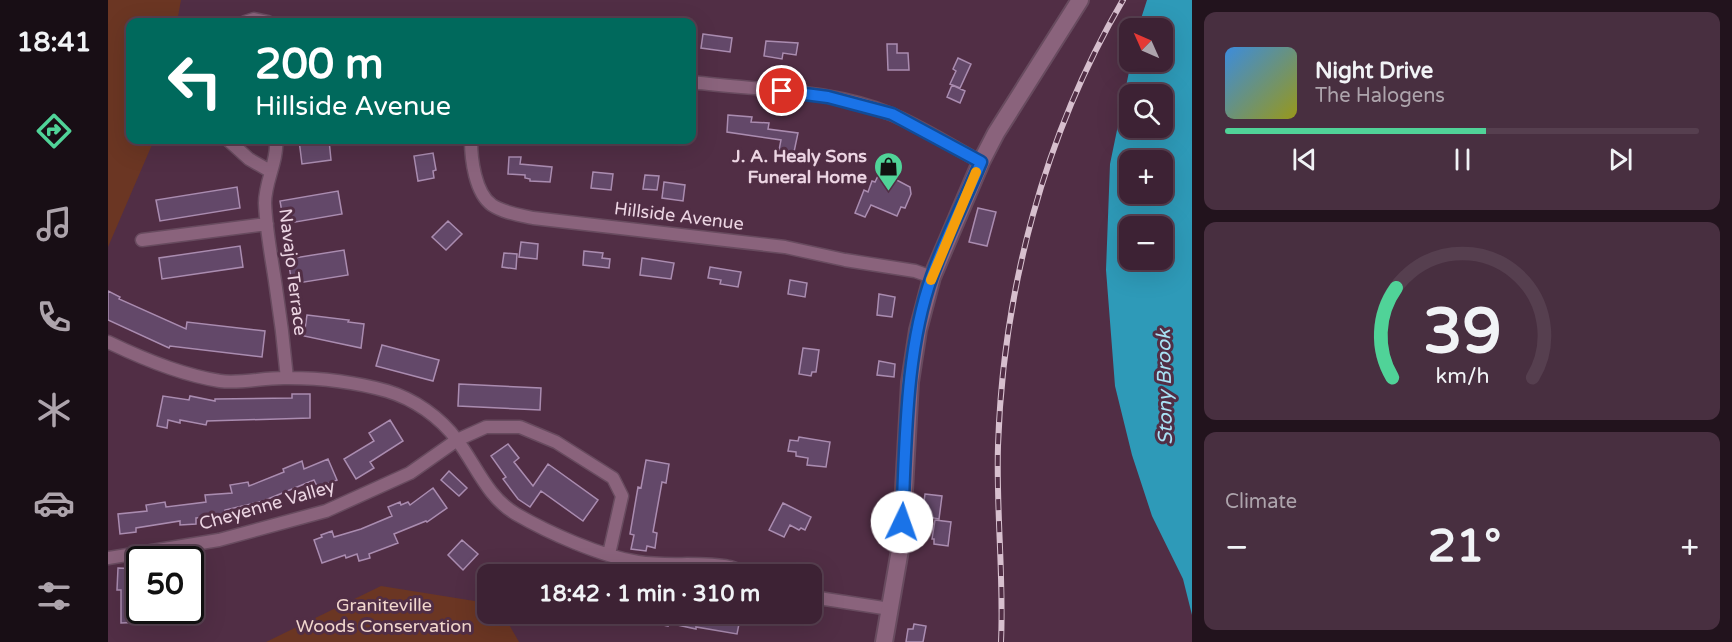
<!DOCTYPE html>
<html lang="en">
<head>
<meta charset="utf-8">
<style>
	body { margin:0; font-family:"Varela Round",sans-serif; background:#482f40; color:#f1f3f6; height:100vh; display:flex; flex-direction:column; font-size:22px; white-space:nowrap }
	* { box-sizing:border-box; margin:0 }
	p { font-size:20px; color:#ada4ac }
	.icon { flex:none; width:33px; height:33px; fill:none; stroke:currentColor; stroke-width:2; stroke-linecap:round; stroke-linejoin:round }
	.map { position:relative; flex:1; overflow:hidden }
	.details { display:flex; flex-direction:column; gap:12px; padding:12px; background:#22131d; width:540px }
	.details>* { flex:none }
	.top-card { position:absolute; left:18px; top:18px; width:570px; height:126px; border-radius:12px; box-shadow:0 6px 24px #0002,0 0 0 2px #563f4f; background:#00695c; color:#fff; overflow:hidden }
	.needle { width:39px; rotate:315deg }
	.tools { position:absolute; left:1011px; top:18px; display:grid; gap:12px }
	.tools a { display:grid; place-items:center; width:54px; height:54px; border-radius:12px; background:#3d2234; box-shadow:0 6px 24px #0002,0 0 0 2px #563f4f; font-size:30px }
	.speed { position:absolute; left:18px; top:546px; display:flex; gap:12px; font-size:30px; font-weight:700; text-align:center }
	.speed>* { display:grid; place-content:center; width:78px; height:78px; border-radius:50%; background:#3d2234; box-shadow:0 6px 24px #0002,0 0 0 2px #563f4f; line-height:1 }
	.speed .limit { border:3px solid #111; border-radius:9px; background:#fff; color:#111 }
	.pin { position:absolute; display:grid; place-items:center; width:51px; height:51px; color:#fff; margin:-26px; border:3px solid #fff; border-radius:50%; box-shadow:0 2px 6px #0007 }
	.me { position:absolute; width:66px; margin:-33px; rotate:3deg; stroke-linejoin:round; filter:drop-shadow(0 0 4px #0008) }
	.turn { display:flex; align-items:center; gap:21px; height:126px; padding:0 30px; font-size:27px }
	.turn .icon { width:78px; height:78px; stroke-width:2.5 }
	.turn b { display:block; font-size:42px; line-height:51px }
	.big { font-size:45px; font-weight:700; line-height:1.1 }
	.details .widget { flex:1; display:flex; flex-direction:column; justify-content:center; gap:9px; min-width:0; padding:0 21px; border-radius:12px; background:#482f40 }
	.details .dial { align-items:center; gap:0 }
	.dial svg { height:156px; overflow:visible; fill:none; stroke:#563f4f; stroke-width:7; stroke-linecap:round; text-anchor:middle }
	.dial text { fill:#f1f3f6; stroke:none }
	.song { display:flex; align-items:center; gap:18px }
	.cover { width:72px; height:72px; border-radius:9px; background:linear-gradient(135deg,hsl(210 70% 55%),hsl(60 70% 35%)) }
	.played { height:6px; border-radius:3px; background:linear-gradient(90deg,#50d398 55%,#563f4f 55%) }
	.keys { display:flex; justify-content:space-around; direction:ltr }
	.heat { display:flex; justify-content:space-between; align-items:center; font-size:33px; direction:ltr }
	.trip { position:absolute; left:369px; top:564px; width:345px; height:60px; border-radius:12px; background:#3d2234; box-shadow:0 6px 24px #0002,0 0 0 2px #563f4f; font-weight:700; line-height:60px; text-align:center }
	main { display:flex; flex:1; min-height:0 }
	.tabs { display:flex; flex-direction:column; width:108px; justify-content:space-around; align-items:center; background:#180e15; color:#ada4ac }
	.tabs .icon { width:42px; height:42px }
	.tabs .active { color:#50d398 }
	.tabs b { font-size:27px; color:#f1f3f6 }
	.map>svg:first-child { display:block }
</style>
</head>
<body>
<main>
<nav class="tabs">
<b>18:41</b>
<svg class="icon active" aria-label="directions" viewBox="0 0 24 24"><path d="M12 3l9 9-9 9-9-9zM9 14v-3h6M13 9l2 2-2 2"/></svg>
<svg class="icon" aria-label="music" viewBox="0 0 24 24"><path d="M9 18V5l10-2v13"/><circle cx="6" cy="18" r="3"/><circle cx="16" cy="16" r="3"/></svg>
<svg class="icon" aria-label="phone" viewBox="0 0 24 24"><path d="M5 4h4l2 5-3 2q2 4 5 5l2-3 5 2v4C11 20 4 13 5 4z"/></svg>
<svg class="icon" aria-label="climate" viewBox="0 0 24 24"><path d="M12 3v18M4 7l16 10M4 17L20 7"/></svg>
<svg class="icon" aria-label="car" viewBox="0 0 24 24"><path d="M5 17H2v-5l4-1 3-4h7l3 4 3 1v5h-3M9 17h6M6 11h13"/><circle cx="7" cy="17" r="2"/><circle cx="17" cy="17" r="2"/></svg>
<svg class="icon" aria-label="filters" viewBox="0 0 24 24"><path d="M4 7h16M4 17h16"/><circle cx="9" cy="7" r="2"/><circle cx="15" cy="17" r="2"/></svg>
</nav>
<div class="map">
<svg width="1084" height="642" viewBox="0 0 1084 642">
	<rect width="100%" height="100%" fill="#512e45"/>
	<!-- green -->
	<path fill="#6b3623" d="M0 0H73L69 22H22V140H46L0 247Z
		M273 586 379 603 380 614H395L411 642H158Z"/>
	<!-- water -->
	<path fill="#2e9ab8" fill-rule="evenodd" d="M1039 0H1084V615L1075 579 1044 516 1024 455 1007 386 998 270 1002 164 1023 62H1054V28H1030ZM1022 94H1054V128H1022ZM1022 160H1054V194H1022ZM1022 226H1054V260H1022Z"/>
	<!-- building -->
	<path fill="#634869" stroke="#aa8cb0" stroke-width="1.5" d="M595 34 624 38 622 52 593 48Z
		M658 41 690 43 688 55 675 53 674 59 656 56Z
		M779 44H789V53H800L801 70H780Z
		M850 58 863 64 852 88 842 84 848 71 845 69Z
		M844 85 857 91 852 103 839 97Z
		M620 115 644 117 643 122 661 123 660 129 690 133 686 152 671 150 673 140 619 132Z
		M191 140H221L223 160 194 164Z
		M325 153 328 170 325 171 326 178 310 181 306 156Z
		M401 157H413L412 164 444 167 442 182 422 181V179L417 178V175L400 174Z
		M485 172 505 174 503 190 483 188Z
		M537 175 551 176 549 190 535 189Z
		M770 176 781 181 783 177 802 187 803 194 797 208 793 207 789 216 763 205 757 217 747 213 756 190 760 192 764 181 767 182Z
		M556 182 577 185 575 201 554 198Z
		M129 187 132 208 52 221 48 200Z
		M230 191 234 214 176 224 172 201Z
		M870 208 888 212 879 246 861 242Z
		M340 221 354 234 338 250 324 237Z
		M413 242 430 244 429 259 411 257Z
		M132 246 135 267 54 279 51 258Z
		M236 250 240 275 184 284 180 259Z
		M476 251 495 253 494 258 502 259 501 268 475 265Z
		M396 253 409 254 408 269 394 267Z
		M534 258 566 263 563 279 532 275Z
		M602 267 633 272 630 287 612 284 613 280 600 278Z
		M682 280 699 283 697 297 680 294Z
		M0 291 12 297 11 299 78 329 79 322 157 331 154 357 62 346 61 348 0 320Z
		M771 294 787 297 784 317 769 315Z
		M199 315 241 320 240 322 256 324 253 348 196 336Z
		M274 345 331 360 325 381 268 366Z
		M695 348 711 350 708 372H704L703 376 691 374Z
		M771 361 787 364 786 377 769 375Z
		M351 384 433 388 432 410 350 406Z
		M184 394H202V418L99 421 98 425 72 420V423L60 420 59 428 49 426 55 396 81 400 82 396 107 401V399L184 398Z
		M282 420 295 441 262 462 266 468 248 479 236 459 266 441 261 433Z
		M691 437 722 442 718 467 699 465 700 458 688 456V452L680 451 682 440 690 441Z
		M400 444 411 458 406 462 425 486 440 464 490 500 475 521 433 491 422 507 410 499 395 479 398 477 383 456Z
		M220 459 229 480 210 488 206 480 155 501 117 510V516L88 518V524L72 525V521L28 528V532L12 534 10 514 39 511 38 505 57 502 58 507 98 502 97 495 124 493 122 485 140 482 141 486 176 472 175 469 194 461 196 469Z
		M538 460 561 464 558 483 554 482 545 532 549 533 547 548 539 546 538 551 523 549 526 535 522 534 530 487 533 488Z
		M341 471 359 488 351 496 333 480Z
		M325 488 339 508 319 522 318 521 286 534 290 543 261 554 262 558 251 561 249 554 238 558 237 555 214 563 206 540 214 537 213 535 224 531 226 537 253 529 284 516 280 507 292 502 293 505 300 502 302 505Z
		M817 494 834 496 831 519 814 516Z
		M675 503 703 517 697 530 693 528 691 530 682 525 676 537 661 530Z
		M827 520 843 522 840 546 826 544V539H824Z
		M354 540 370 554 355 570 340 555Z
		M10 568 32 569V610H37V622L13 623V590H9Z
		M536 614H633L629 634 588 627V629L560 623V626L545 623 546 620 536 618Z
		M806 624 818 626 815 642H798L800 629H805Z"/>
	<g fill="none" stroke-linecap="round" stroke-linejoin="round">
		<defs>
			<path id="street" d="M137 22 146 19 160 22
				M584 82C650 91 720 88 783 114 814 127 843 146 873 162
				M120 140 141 159 162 171
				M168 140C170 161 157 181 157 203 158 229 163 255 167 281 172 313 176 345 179 378
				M363 140C363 159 367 193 384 205 396 213 412 215 425 218L677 247 737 260 807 271 824 277
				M34 240 159 224
				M0 342C35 359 73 375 112 381 134 384 157 377 180 378 213 378 247 382 279 391 306 399 332 417 349 440 368 465 379 497 408 514 441 533 492 556 530 562 560 567 592 561 621 567 627 568 632 572 638 574
				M0 558 111 540 218 511 302 473 349 440 378 427H412L448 442 505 478 514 496 501 554
				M704 597 782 609"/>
			<path id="secondary" d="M776 642 793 544 802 382 810 330 824 277 873 162 888 133 972 0"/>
		</defs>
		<!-- street casing -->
		<use href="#street" stroke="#684b5f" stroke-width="15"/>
		<!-- secondary casing -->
		<use href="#secondary" stroke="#684b5f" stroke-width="20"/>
		<!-- street -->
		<use href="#street" stroke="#8a637c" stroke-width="12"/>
		<!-- secondary -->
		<use href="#secondary" stroke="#8a637c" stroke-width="16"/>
		<defs>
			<path id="rail" d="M893 642C896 577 888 512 890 446 895 291 936 135 1015 0"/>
		</defs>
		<!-- rail casing -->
		<use href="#rail" stroke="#d7bfce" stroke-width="6"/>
		<!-- rail -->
		<use href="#rail" stroke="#512e45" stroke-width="4" stroke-dasharray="11" stroke-linecap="butt"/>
	</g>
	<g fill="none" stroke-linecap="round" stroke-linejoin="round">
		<defs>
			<path id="route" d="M674 91 720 97 784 114 873 162C857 200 838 237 824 276 797 351 798 443 794 522"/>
		</defs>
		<!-- route casing -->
		<use href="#route" stroke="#114b97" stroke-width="15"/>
		<!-- route -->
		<use href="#route" stroke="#1a73e8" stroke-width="10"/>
		<!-- slow -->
		<path stroke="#f59e0b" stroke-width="10" d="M823 280 868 172"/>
	</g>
	<!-- icons -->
	<defs>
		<symbol id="shop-pin" viewBox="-11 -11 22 30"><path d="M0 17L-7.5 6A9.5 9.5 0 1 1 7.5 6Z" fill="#50d398" stroke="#512e45"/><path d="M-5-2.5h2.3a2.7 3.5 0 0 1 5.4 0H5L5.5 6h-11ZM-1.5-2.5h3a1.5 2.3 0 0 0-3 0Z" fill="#111"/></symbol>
	</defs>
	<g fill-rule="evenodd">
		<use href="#shop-pin" x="764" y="150" width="33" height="45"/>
	</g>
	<g text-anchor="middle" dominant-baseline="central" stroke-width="6" stroke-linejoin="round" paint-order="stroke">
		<!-- poi labels -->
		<g font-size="18" font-weight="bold" fill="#ecd5e3" stroke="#512e45" text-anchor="end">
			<text x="759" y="156">J. A. Healy Sons<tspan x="759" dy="21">Funeral Home</tspan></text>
		</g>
		<!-- street labels -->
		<g font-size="18" fill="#ecd5e3" stroke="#512e45">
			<text transform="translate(571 216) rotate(7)">Hillside Avenue</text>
			<text transform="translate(185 272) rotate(83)">Navajo Terrace</text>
			<text transform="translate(159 505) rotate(-16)">Cheyenne Valley</text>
		</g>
		<!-- park labels -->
		<g font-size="18" fill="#f2d7ce" stroke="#512e45">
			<text x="276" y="605">Graniteville<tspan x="276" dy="21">Woods Conservation</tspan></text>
		</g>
		<!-- water labels -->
		<g font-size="20" font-style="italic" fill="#a8e1f4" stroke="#512e45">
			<text transform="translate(1057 387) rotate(-91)">Stony Brook</text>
		</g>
	</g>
</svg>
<div class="tools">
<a><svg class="needle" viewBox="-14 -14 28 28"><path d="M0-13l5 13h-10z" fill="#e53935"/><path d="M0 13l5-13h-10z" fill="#ada4ac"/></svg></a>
<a><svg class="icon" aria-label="search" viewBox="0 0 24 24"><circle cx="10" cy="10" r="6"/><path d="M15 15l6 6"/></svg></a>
<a>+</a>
<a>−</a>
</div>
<div class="speed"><div class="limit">50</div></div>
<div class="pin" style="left:674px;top:91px;background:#d93025"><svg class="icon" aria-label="arrive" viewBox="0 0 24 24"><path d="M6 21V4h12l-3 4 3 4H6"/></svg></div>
<svg class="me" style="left:794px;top:522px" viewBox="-20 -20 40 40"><circle r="19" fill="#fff"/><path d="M0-13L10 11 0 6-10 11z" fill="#1a73e8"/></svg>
<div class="trip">18:42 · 1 min · 310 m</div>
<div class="top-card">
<div class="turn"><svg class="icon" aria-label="left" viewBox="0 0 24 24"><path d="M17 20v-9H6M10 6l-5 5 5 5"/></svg><div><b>200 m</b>Hillside Avenue</div></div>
</div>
</div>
<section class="details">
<div class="widget">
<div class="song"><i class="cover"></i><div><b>Night Drive</b><p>The Halogens</p></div></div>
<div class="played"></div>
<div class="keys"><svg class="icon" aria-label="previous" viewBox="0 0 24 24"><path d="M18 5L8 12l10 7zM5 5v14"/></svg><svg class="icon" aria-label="pause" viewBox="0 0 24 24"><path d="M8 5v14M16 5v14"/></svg><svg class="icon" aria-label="next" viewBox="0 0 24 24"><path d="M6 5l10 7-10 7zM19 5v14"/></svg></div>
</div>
<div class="widget dial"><svg viewBox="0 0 100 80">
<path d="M14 69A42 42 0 1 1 86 69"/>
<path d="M14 69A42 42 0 0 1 16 23" stroke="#50d398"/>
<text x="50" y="56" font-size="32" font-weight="700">39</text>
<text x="50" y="72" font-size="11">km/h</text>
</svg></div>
<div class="widget"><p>Climate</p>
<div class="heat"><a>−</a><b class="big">21°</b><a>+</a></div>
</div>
</section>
</main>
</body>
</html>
